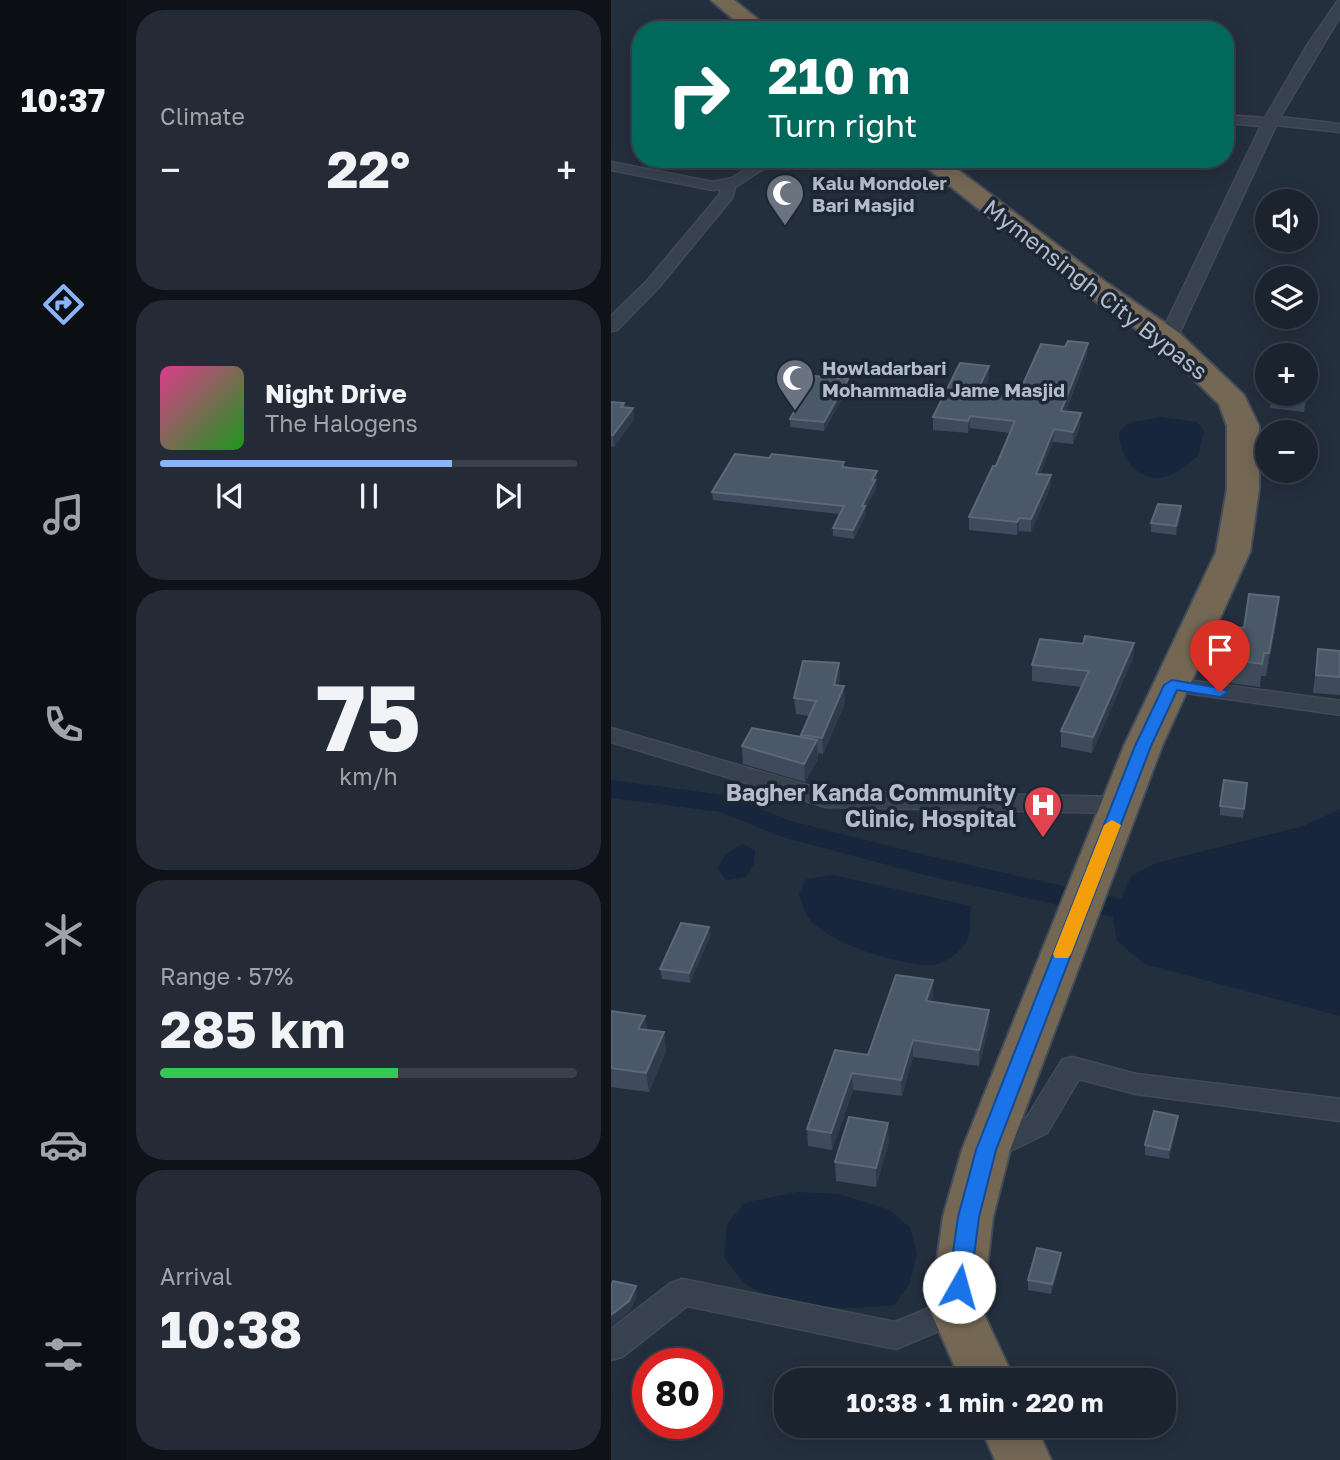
<!DOCTYPE html>
<html lang="en">
<head>
<meta charset="utf-8">
<style>
	body { margin:0; font-family:"Golos Text",sans-serif; background:#242b36; color:#f1f3f6; height:100vh; display:flex; flex-direction:column; font-size:26px; white-space:nowrap }
	* { box-sizing:border-box; margin:0 }
	p { font-size:23px; color:#a0a4aa }
	.icon { flex:none; width:38px; height:38px; fill:none; stroke:currentColor; stroke-width:2; stroke-linecap:round; stroke-linejoin:round }
	.map { position:relative; flex:1; overflow:hidden }
	.details { display:flex; flex-direction:column; gap:10px; padding:10px; background:#0f1319; width:485px }
	.details>* { flex:none }
	.top-card { position:absolute; left:21px; top:21px; width:602px; height:147px; border-radius:28px; box-shadow:0 4px 18px #0003,0 0 0 2px #39404a; background:#00695c; color:#fff; overflow:hidden }
	.buttons { position:absolute; left:644px; top:189px; display:grid; gap:14px }
	.buttons a { display:grid; place-items:center; width:63px; height:63px; border-radius:50%; background:#1b232e; box-shadow:0 4px 18px #0003,0 0 0 2px #39404a; font-size:35px }
	.speed { position:absolute; left:21px; top:1348px; display:flex; gap:14px; font-size:35px; font-weight:700; text-align:center }
	.speed>* { display:grid; place-content:center; width:91px; height:91px; border-radius:50%; background:#1b232e; box-shadow:0 4px 18px #0003,0 0 0 2px #39404a; line-height:1 }
	.speed .limit { border:10px solid #d22; background:#fff; color:#111 }
	.pin { position:absolute; display:grid; place-items:center; width:60px; height:60px; color:#fff; margin:-72px -30px; border-radius:50% 50% 50% 0; rotate:-45deg; box-shadow:0 0 7px #0007 }
	.pin .icon { rotate:45deg }
	.me { position:absolute; width:77px; margin:-38px; rotate:7deg; stroke-linejoin:round; filter:drop-shadow(0 0 5px #0008) }
	.turn { display:flex; align-items:center; gap:24px; height:147px; padding:0 21px; font-size:32px }
	.turn .icon { width:91px; height:91px; stroke-width:2.5 }
	.turn b { display:block; font-size:49px; line-height:60px }
	.big { font-size:52px; font-weight:700; line-height:1.1 }
	.details .card { flex:1; display:flex; flex-direction:column; justify-content:center; gap:10px; min-width:0; padding:0 24px; border-radius:28px; background:#242b36 }
	.details .dial { align-items:center; gap:0 }
	.dial b { font-size:91px; line-height:1 }
	.song { display:flex; align-items:center; gap:21px }
	.cover { width:84px; height:84px; border-radius:10px; background:linear-gradient(135deg,hsl(330 70% 55%),hsl(120 70% 35%)) }
	.played { height:7px; border-radius:4px; background:linear-gradient(90deg,#8ab4f8 70%,#39404a 70%) }
	.keys { display:flex; justify-content:space-around; direction:ltr }
	.heat { display:flex; justify-content:space-between; align-items:center; font-size:38px; direction:ltr }
	.charge { height:10px; border-radius:5px; background:linear-gradient(90deg,#34c759 57%,#39404a 0) }
	.trip { position:absolute; left:163px; top:1368px; width:402px; height:70px; border-radius:28px; background:#1b232e; box-shadow:0 4px 18px #0003,0 0 0 2px #39404a; font-weight:700; line-height:70px; text-align:center }
	main { display:flex; flex:1; min-height:0 }
	.tabs { display:flex; flex-direction:column; width:126px; justify-content:space-around; align-items:center; background:#0b0e12; color:#a0a4aa }
	.tabs .icon { width:49px; height:49px }
	.tabs .selected { color:#8ab4f8 }
	.tabs b { font-size:32px; color:#f1f3f6 }
	.map>svg:first-child { display:block }
</style>
</head>
<body>
<main>
<nav class="tabs">
<b>10:37</b>
<svg class="icon selected" aria-label="directions" viewBox="0 0 24 24"><path d="M12 3l9 9-9 9-9-9zM9 14v-3h6M13 9l2 2-2 2"/></svg>
<svg class="icon" aria-label="music" viewBox="0 0 24 24"><path d="M9 18V5l10-2v13"/><circle cx="6" cy="18" r="3"/><circle cx="16" cy="16" r="3"/></svg>
<svg class="icon" aria-label="phone" viewBox="0 0 24 24"><path d="M5 4h4l2 5-3 2q2 4 5 5l2-3 5 2v4C11 20 4 13 5 4z"/></svg>
<svg class="icon" aria-label="climate" viewBox="0 0 24 24"><path d="M12 3v18M4 7l16 10M4 17L20 7"/></svg>
<svg class="icon" aria-label="car" viewBox="0 0 24 24"><path d="M5 17H2v-5l4-1 3-4h7l3 4 3 1v5h-3M9 17h6M6 11h13"/><circle cx="7" cy="17" r="2"/><circle cx="17" cy="17" r="2"/></svg>
<svg class="icon" aria-label="filters" viewBox="0 0 24 24"><path d="M4 7h16M4 17h16"/><circle cx="9" cy="7" r="2"/><circle cx="15" cy="17" r="2"/></svg>
</nav>
<section class="details">
<div class="card"><p>Climate</p>
<div class="heat"><a>−</a><b class="big">22°</b><a>+</a></div>
</div>
<div class="card">
<div class="song"><i class="cover"></i><div><b>Night Drive</b><p>The Halogens</p></div></div>
<div class="played"></div>
<div class="keys"><svg class="icon" aria-label="previous" viewBox="0 0 24 24"><path d="M18 5L8 12l10 7zM5 5v14"/></svg><svg class="icon" aria-label="pause" viewBox="0 0 24 24"><path d="M8 5v14M16 5v14"/></svg><svg class="icon" aria-label="next" viewBox="0 0 24 24"><path d="M6 5l10 7-10 7zM19 5v14"/></svg></div>
</div>
<div class="card dial"><b>75</b><p>km/h</p></div>
<div class="card"><p>Range · 57%</p><b class="big">285 km</b><div class="charge"></div></div>
<div class="card"><p>Arrival</p><b class="big">10:38</b></div>
</section>
<div class="map">
<svg width="730" height="1460" viewBox="0 0 730 1460">
	<rect width="100%" height="100%" fill="#242f3e"/>
	<!-- water -->
	<path fill="#17263c" d="M550 417 586 422 593 431 587 456C578 463 565 475 553 477 526 483 508 455 508 432L518 423Z
		M729 809V1016L533 964 506 941 502 919 520 876 545 863 692 826Z
		M132 844 144 850 143 863 135 877 115 880 107 869C112 854 118 851 132 844Z
		M222 875 360 906C358 915 361 929 357 938 353 950 333 965 320 965 290 965 222 945 201 922 193 914 191 903 188 893L195 879Z
		M186 1192 229 1194 279 1210 299 1228 306 1253 299 1282 284 1305C238 1310 185 1311 143 1289 131 1284 121 1267 113 1257L116 1225 133 1203Z"/>
	<g fill="none" stroke-linecap="round" stroke-linejoin="round">
		<!-- canal -->
		<path fill="#17263c" fill-rule="evenodd" d="M0 780 114 795 180 821 318 856 542 906 552 909 557 916 552 923 542 926 318 876 171 837 109 812 0 798Z"/>
		<defs>
			<path id="street" d="M730 1V15L669 117 730 124V132L665 125 566 338 557 343 551 342 548 338 650 126 614 123V115L654 118 697 44 726 2Z
				M151 159H168L124 187 121 198 48 287 6 330 0 331V316L36 281 109 194V189L102 190 0 170V162L102 182 121 178Z
				M561 678 730 701V715L553 690 550 685 553 680Z
				M0 728 216 791 509 797 517 800 521 805 517 810 509 813 215 807 0 742Z
				M461 1057 525 1074 730 1099V1121L525 1094 468 1079 436 1133 389 1156 379 1159 369 1156 365 1148 369 1140 416 1117 451 1060Z
				M71 1279 284 1322 345 1297 356 1301 361 1310 356 1319 285 1349 76 1306 11 1357 0 1360V1329L60 1283Z"/>
			<path id="highway" d="M100 0H123L160 30H135Z
				M305 159H333L496 283 567 332 633 395 648 426V489L639 552 551 746 399 1150 382 1217 371 1310 404 1381H350L319 1310 332 1217 351 1150 513 746 605 552 616 489V426L608 404 547 344 476 295Z
				M369 1426H425L440 1460H384Z"/>
		</defs>
		<!-- street casing -->
		<use href="#street" stroke="#414a57" stroke-width="3"/>
		<!-- highway casing -->
		<use href="#highway" stroke="#434c59" stroke-width="4"/>
		<!-- street -->
		<use href="#street" fill="#38414e" fill-rule="evenodd"/>
		<!-- highway -->
		<use href="#highway" fill="#746855" fill-rule="evenodd"/>
	</g>
	<!-- wall -->
	<path fill="#3f4b5c" d="M476 355 455 411 469 426 462 444 442 442 429 474 440 475 439 488 420 532 408 531 406 535 358 530V517L385 466 399 433 359 428 357 433 322 430V417L378 366V378L374 388 409 391Z
		M700 374 693 412 659 408 660 394H695Z
		M237 388 213 431 179 427V419Z
		M0 402 13 403 14 407 22 408 23 419 3 447 0 446Z
		M158 458 233 462V467L266 471 265 489 254 509 255 514 243 539 222 536V528L228 514 102 500 101 492Z
		M570 506V515L565 535 540 532V523Z
		M668 597 666 620 655 676H650L649 687 619 683 620 675H617L619 652 633 628Z
		M523 643 522 658 481 753 450 747V731L471 687 421 681V665L472 644Z
		M707 649 729 651V695L702 693Z
		M229 679 227 686 234 703 212 754 207 753V759L194 782 132 764 131 746 190 738V735L198 716 185 714 183 698Z
		M636 783 632 818 609 815V806Z
		M98 927 99 937 79 983 51 979 49 969Z
		M322 980V996L320 1002 378 1010V1026L368 1066 302 1057 291 1096 242 1090 221 1150 197 1146 196 1129 224 1050 257 1055Z
		M0 1011 34 1016 36 1030 53 1032 55 1051 38 1092 0 1087Z
		M566 1125 558 1159 534 1155V1145Z
		M278 1142 265 1187 225 1181 224 1162Z
		M450 1253 449 1263 440 1294 417 1290V1280Z"/>
	<!-- shaded-wall -->
	<path fill="#2f3b4b" d="M477 343 476 355 450 423V411Z
		M378 366V378L368 400V387Z
		M700 374 698 390 693 412 695 396Z
		M237 379V388L213 431V422Z
		M22 408 23 419 3 447 2 435Z
		M470 413 469 426 462 444V432Z
		M359 416V428L357 433V421Z
		M443 429 442 442 424 486 425 474Z
		M266 471 265 489 254 509 255 514 243 539 242 530 261 480Z
		M440 475 439 488 420 532V519Z
		M570 506V515L565 535V526Z
		M408 518V531L406 535V522Z
		M668 597 666 620 655 676 658 653Z
		M523 643 522 658 481 753 482 737Z
		M228 663 229 679 224 701 223 685Z
		M233 686 234 703 212 754 211 738Z
		M206 740 207 759 194 782 193 764Z
		M98 927 99 937 79 983 78 973Z
		M322 980V996L316 1018 315 1001Z
		M378 1010V1026L368 1066V1050Z
		M34 1016 37 1034 27 1029Z
		M53 1032 55 1051 38 1092 35 1073Z
		M302 1040V1057L291 1096 290 1080Z
		M241 1073 242 1090 221 1150 220 1133Z
		M567 1116 566 1125 558 1159V1150Z
		M277 1123 278 1142 265 1187V1168Z
		M450 1253 449 1263 440 1294 441 1284Z
		M25 1286 26 1296 20 1310 0 1326V1315Z"/>
	<!-- building -->
	<path fill="#4b5868" stroke="#5c6777" stroke-width="2" d="M457 341 477 343 450 411 470 413 462 432 443 429 425 474 440 475 420 519 408 518 406 522 358 517 382 466H385L404 421 359 416 357 421 322 417 349 363 378 366 368 387 409 391 430 344 454 347Z
		M695 373 700 374 695 396 674 394H695Z
		M204 376 237 379 213 422 179 419Z
		M0 402 13 403 10 407 22 408 2 435H0Z
		M124 454 158 458 161 454 233 462 231 467 266 471 261 480H264L251 506H254L242 530 222 528 233 506 101 492Z
		M547 504 570 506 565 526 540 523Z
		M638 594 668 597 658 653H653L651 664 621 660 623 652H619L625 627 633 628Z
		M474 636 523 643 482 737 450 731 478 671 421 665 429 639 472 644Z
		M707 649 729 651V677L705 675Z
		M192 661 228 663 223 685 233 686 211 738 190 735 205 701 183 698Z
		M141 728 206 740 193 764 131 746Z
		M613 780 636 783 633 809 609 806Z
		M70 923 98 927 78 973 49 969Z
		M285 975 322 980 315 1001 378 1010 368 1050 302 1040 290 1080 241 1073 220 1133 196 1129 224 1050 257 1055Z
		M0 1011 34 1016 27 1029 53 1032 35 1073 0 1068Z
		M543 1111 567 1116 558 1150 534 1145Z
		M238 1117 277 1123 265 1168 224 1162Z
		M426 1248 450 1253 441 1284 417 1280Z
		M2 1281 25 1286 18 1301 0 1315V1286Z"/>
	<!-- route -->
	<path fill="#1a73e8" stroke="#114b97" stroke-width="2" d="M561 680 609 688 617 692 609 697 566 690 540 746 385 1150 368 1217 359 1287 356 1293 348 1296 341 1293 337 1287 347 1217 365 1150 524 746 553 685Z"/>
	<!-- slow -->
	<path fill="#f59e0b" d="M501 820 510 825 460 954 457 958H444L442 954 493 825Z"/>
	<!-- icons -->
	<defs>
		<symbol id="mosque-pin" viewBox="-11 -11 22 30"><path d="M0 17L-7.5 6A9.5 9.5 0 1 1 7.5 6Z" fill="#6b7280" stroke="#1d2633"/><path d="M3.5-4.9A6 6 0 1 0 3.5 4.9A5 5 0 1 1 3.5-4.9Z" fill="#fff"/></symbol>
		<symbol id="hospital-pin" viewBox="-11 -11 22 30"><path d="M0 17L-7.5 6A9.5 9.5 0 1 1 7.5 6Z" fill="#e0444e" stroke="#1d2633"/><path d="M-5-5h3v3.5h4V-5h3V5h-3V1.5h-4V5h-3Z" fill="#fff"/></symbol>
	</defs>
	<g fill-rule="evenodd">
		<use href="#mosque-pin" x="152" y="171" width="44" height="60"/>
		<use href="#mosque-pin" x="162" y="356" width="44" height="60"/>
		<use href="#hospital-pin" x="410" y="783" width="44" height="60"/>
	</g>
	<g text-anchor="middle" dominant-baseline="central" stroke-width="7" stroke-linejoin="round" paint-order="stroke">
		<!-- far-poi labels -->
		<g font-size="19" font-weight="bold" fill="#b4bcc9" stroke="#1d2633" text-anchor="start">
			<text x="201" y="182">Kalu Mondoler<tspan x="201" dy="22">Bari Masjid</tspan></text>
			<text x="211" y="367">Howladarbari<tspan x="211" dy="22">Mohammadia Jame Masjid</tspan></text>
		</g>
		<!-- street labels -->
		<g font-size="23" fill="#b4bcc9" stroke="#1d2633">
			<text transform="translate(485 289) rotate(38)">Mymensingh City Bypass</text>
		</g>
		<!-- poi labels -->
		<g font-size="23" font-weight="bold" fill="#b4bcc9" stroke="#1d2633" text-anchor="end">
			<text x="405" y="792">Bagher Kanda Community<tspan x="405" dy="26">Clinic, Hospital</tspan></text>
		</g>
	</g>
</svg>
<div class="buttons">
<a><svg class="icon" aria-label="sound" viewBox="0 0 24 24"><path d="M4 9h4l5-4v14l-5-4H4zM17 9q2 3 0 6"/></svg></a>
<a><svg class="icon" aria-label="layers" viewBox="0 0 24 24"><path d="M12 4l9 5-9 5-9-5zM3 14l9 5 9-5"/></svg></a>
<a>+</a>
<a>−</a>
</div>
<div class="speed"><div class="limit">80</div></div>
<div class="pin" style="left:609px;top:692px;background:#d93025"><svg class="icon" aria-label="arrive" viewBox="0 0 24 24"><path d="M6 21V4h12l-3 4 3 4H6"/></svg></div>
<svg class="me" style="left:348px;top:1287px" viewBox="-20 -20 40 40"><circle r="19" fill="#fff"/><path d="M0-13L10 11 0 6-10 11z" fill="#1a73e8"/></svg>
<div class="trip">10:38 · 1 min · 220 m</div>
<div class="top-card">
<div class="turn"><svg class="icon" aria-label="right" viewBox="0 0 24 24"><path d="M7 20v-9h11M14 6l5 5-5 5"/></svg><div><b>210 m</b>Turn right</div></div>
</div>
</div>
</main>
</body>
</html>
